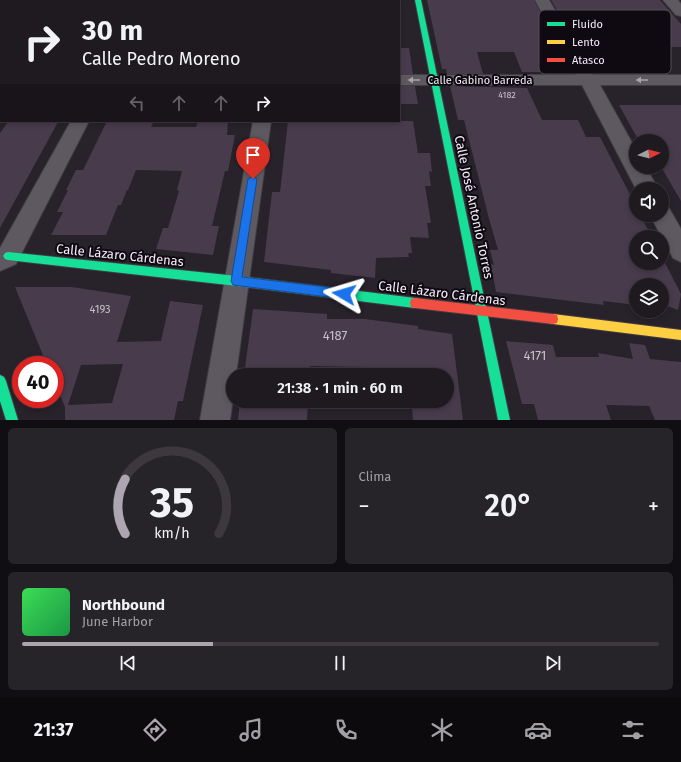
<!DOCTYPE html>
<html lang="es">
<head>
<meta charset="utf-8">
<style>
	body { margin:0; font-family:"Fira Sans",sans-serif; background:#262329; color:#f1f3f6; height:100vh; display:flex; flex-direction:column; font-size:15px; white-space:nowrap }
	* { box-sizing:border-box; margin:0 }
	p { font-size:13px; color:#a1a1a5 }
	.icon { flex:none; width:22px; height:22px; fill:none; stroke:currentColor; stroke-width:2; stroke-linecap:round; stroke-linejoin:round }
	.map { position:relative; height:420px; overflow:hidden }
	.panel { display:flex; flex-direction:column; gap:8px; padding:8px; background:#100e12; flex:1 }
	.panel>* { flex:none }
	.top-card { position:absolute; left:0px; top:0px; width:400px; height:122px; box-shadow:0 2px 6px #0003,0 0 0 1px #3c383e; background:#1e1a20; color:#f1f3f6; overflow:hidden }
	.needle { width:26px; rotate:84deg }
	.buttons { position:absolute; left:629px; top:134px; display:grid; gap:8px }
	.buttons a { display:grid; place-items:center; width:40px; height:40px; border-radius:50%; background:#1e1a20; box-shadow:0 2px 6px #0003,0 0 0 1px #3c383e; font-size:20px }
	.speed { position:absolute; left:12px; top:356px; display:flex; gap:8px; font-size:20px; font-weight:700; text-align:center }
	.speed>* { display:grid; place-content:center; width:52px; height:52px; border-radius:50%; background:#1e1a20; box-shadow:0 2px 6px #0003,0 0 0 1px #3c383e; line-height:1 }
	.speed .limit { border:6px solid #d22; background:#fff; color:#111 }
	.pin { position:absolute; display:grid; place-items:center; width:34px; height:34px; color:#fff; margin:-41px -17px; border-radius:50% 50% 50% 0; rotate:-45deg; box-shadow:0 0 4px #0007 }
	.pin .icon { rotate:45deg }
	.me { position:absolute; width:44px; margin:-22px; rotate:277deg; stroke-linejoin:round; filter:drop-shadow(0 0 3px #0008) }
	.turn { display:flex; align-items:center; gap:14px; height:84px; padding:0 16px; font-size:18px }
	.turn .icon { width:52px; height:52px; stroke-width:2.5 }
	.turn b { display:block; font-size:28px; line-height:34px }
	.lanes { display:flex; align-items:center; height:38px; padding:0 16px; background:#0003; justify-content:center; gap:20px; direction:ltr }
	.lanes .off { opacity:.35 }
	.big { font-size:30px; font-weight:600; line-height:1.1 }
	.panel .widget { flex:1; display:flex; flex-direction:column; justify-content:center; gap:6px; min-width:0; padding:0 14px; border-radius:6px; background:#262329 }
	.panel .dial { align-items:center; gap:0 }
	.dial svg { height:104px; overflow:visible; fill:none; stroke:#3c383e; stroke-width:7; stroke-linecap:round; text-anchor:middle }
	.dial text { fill:#f1f3f6; stroke:none }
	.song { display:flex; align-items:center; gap:12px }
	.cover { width:48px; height:48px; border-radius:6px; background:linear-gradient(135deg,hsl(130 70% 55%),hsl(140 70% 35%)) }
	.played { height:4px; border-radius:2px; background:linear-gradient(90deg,#ada5af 30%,#3c383e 30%) }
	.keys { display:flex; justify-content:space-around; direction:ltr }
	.heat { display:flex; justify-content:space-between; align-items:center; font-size:22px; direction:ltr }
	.panel .tiles { flex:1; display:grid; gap:8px; grid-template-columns:1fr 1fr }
	.widget:last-child { grid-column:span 2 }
	.trip { position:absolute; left:226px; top:368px; width:228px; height:40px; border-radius:20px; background:#1e1a20; box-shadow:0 2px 6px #0003,0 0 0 1px #3c383e; font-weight:600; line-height:40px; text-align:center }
	.dock { display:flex; height:64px; justify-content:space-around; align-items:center; background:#0c0a0d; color:#a1a1a5 }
	.dock .icon { width:28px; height:28px }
	.dock .on { color:#ada5af }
	.dock b { font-size:18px; color:#f1f3f6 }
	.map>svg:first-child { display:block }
</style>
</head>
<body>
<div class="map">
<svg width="681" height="420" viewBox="0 0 681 420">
	<rect width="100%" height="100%" fill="#28222a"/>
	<!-- building -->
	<path fill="#483b4c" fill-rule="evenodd" d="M427 0H534L556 41H544L560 72H522L514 52H477L483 74H447L446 69H442Z
		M551 0H660L681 24V47H653L657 52H654L667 68 598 67 583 41H575Z
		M399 48H409L413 74H399Z
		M399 86H415L418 104H399Z
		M450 86 527 88 542 120H578L586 137H600L636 206V215H640L652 237H636V263H662V257L681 294 678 310 662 304V285H636V305L603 301 604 305 496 292 491 264 494 265 490 250H498L488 215 464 120H458Z
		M619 105H681V201L661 167 662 141H639Z
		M107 121H154L151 127H196L198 121H228L227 135H235L228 171H225L212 226H219L213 255 156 249 163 228H168L179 191 177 190 182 171 136 170 128 190H127L121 205H118L106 235H51L63 212H57L68 190H66L76 170H83Z
		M288 121H413L418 153H430L432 172 429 171 431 186H425L431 223H427L429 238 410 237 412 253H408L409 257 376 258 375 278 331 273V270L264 262 272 192H280Z
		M8 122H58L0 228V133Z
		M15 287H72L131 296 117 342 161 341 170 301 203 305 183 401H178L174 420H65V407L55 383V365H47ZM123 364 112 403 68 405 81 365Z
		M253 309 327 314V319H365L418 326V329L452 334 463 420H413L412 407H369L368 401H447V375H368L367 367 310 366 309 375H244Z
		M506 341 553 345 556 357H599L598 353 633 359 629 343 645 345 650 359 681 362V420H655L649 406 606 405 611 420H538L534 404H522Z
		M240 401H308L307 420H238Z"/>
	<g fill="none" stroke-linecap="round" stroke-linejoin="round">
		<defs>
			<path id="street" d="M138 0H152V1H138Z
				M274 0H288V1H274Z
				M535 0H549L593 75H681V85H600L636 150V167H646L658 189H636L582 85H399V75H576Z
				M663 0H678L681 4V16L676 15Z
				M1 37V47L0 48V38Z
				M0 74H1V84H0Z
				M71 121H89L16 264 0 271V248Z
				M253 121H271L236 375H233V399L230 420H200Z
				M662 206 669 208 681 229V262L673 258 650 215H662Z"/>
			<path id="fast" d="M415 0H421L510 420H498Z
				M8 252 237 276 415 298 419 299 420 303 419 307 415 308 237 286 8 260 5 259 3 256 5 253Z
				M0 375 4 377 6 381 18 420H6L0 401Z"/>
			<path id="slow" d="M553 314 681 330V340L553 324 549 323 548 319 549 315Z"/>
			<path id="jam" d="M415 298 553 314 557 315 558 319 557 323 553 324 415 308 411 307 410 303 411 299Z"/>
		</defs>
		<!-- street casing -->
		<use href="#street" stroke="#413d43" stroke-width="2"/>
		<!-- fast casing -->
		<use href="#fast" stroke="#413d43" stroke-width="2"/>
		<!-- slow casing -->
		<use href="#slow" stroke="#413d43" stroke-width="2"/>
		<!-- jam casing -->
		<use href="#jam" stroke="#413d43" stroke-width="2"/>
		<!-- street -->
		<use href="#street" fill="#5e5960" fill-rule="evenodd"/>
		<!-- fast -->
		<use href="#fast" fill="#16e098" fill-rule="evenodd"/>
		<!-- slow -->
		<use href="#slow" fill="#ffcf43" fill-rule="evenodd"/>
		<!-- jam -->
		<use href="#jam" fill="#f24e42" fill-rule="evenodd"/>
	</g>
	<!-- one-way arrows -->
	<defs><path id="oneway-solid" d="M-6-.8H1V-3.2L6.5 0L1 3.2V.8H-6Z"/></defs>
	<g fill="#a9a2ac">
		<use href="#oneway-solid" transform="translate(414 80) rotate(-180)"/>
		<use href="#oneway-solid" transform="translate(642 80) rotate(-180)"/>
	</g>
	<!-- route -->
	<path fill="#1a73e8" stroke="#114b97" d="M253 176 257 179 242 277 344 289 348 291 349 294 348 298 344 299 233 285 231 281 248 179Z"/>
	<g text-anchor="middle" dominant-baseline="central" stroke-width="4" stroke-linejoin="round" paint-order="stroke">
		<!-- far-number labels -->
		<g font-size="9" fill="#c9c0cc">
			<text x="507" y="95">4182</text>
		</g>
		<!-- far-street labels -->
		<g font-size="11" fill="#f4ecf7" stroke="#0f0a11">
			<text x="480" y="80">Calle Gabino Barreda</text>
		</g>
		<!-- number labels -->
		<g font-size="11" fill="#c9c0cc">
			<text x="100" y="309">4193</text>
		</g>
		<!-- street labels -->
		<g font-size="13" fill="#f4ecf7" stroke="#0f0a11">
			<text transform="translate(474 207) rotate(78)">Calle José Antonio Torres</text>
			<text transform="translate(120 255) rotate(6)">Calle Lázaro Cárdenas</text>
			<text transform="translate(442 293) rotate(7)">Calle Lázaro Cárdenas</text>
		</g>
		<!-- near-number labels -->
		<g font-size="13" fill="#c9c0cc">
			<text x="335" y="335">4187</text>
			<text x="535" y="355">4171</text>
		</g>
	</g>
	<!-- legend -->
	<rect x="539" y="10" width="132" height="64" rx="6" fill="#0f0a11" stroke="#544e56" stroke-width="1"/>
	<rect x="547" y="22" width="18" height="4" fill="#16e098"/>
	<rect x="547" y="40" width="18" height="4" fill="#ffcf43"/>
	<rect x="547" y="58" width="18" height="4" fill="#f24e42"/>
	<g font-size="11" fill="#f4ecf7">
		<text x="572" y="28">Fluido</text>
		<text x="572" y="46">Lento</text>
		<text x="572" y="64">Atasco</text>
	</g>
</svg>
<div class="buttons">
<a><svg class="needle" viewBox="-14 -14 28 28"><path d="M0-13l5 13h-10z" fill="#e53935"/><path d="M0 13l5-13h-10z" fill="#a1a1a5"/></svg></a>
<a><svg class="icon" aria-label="sound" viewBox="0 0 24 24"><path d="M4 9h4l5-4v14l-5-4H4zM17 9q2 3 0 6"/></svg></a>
<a><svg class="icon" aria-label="search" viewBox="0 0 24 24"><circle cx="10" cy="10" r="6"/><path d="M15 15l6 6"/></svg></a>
<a><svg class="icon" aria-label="layers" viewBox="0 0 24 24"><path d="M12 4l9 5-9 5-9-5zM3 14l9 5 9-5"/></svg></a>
</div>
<div class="speed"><div class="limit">40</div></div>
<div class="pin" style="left:253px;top:179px;background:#d93025"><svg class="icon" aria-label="arrive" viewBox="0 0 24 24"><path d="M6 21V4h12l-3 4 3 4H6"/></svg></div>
<svg class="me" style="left:344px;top:294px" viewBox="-20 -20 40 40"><path d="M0-17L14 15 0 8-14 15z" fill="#1a73e8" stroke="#fff" stroke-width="4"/></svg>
<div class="trip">21:38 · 1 min · 60 m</div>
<div class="top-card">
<div class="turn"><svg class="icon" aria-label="right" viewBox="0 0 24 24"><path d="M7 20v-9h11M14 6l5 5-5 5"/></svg><div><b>30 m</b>Calle Pedro Moreno</div></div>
<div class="lanes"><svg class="icon off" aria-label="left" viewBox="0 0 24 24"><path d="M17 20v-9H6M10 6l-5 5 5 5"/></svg><svg class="icon off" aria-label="ahead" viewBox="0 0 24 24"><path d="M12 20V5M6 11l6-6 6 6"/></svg><svg class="icon off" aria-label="ahead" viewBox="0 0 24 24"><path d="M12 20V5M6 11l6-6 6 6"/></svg><svg class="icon" aria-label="right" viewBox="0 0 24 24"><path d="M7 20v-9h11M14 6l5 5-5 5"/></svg></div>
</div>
</div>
<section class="panel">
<div class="tiles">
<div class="widget dial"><svg viewBox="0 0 100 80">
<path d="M14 69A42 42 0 1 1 86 69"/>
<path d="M14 69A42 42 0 0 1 14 27" stroke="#ada5af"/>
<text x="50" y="56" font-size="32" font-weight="700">35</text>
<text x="50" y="72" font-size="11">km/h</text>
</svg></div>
<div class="widget"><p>Clima</p>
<div class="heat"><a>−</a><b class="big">20°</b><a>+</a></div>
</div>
<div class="widget">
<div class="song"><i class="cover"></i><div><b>Northbound</b><p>June Harbor</p></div></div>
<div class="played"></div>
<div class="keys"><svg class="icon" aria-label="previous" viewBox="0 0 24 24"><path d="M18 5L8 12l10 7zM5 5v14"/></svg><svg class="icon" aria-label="pause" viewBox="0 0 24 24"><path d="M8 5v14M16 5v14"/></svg><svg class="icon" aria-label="next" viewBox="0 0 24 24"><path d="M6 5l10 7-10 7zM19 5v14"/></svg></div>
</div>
</div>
</section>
<nav class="dock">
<b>21:37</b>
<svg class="icon on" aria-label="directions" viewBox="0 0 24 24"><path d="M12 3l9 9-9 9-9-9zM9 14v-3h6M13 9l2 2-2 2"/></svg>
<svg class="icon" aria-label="music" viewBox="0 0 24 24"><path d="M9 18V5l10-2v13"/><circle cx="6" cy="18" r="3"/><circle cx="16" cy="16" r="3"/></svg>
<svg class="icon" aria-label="phone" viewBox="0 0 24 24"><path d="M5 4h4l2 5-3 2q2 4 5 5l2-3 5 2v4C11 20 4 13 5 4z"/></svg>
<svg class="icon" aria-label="climate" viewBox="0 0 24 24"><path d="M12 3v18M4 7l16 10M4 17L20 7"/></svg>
<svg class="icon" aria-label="car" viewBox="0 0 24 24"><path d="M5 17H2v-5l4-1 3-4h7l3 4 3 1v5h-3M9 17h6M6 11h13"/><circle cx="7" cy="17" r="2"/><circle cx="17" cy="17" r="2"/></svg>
<svg class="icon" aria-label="filters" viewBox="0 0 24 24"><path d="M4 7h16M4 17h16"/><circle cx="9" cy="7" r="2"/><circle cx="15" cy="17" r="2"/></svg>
</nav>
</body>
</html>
